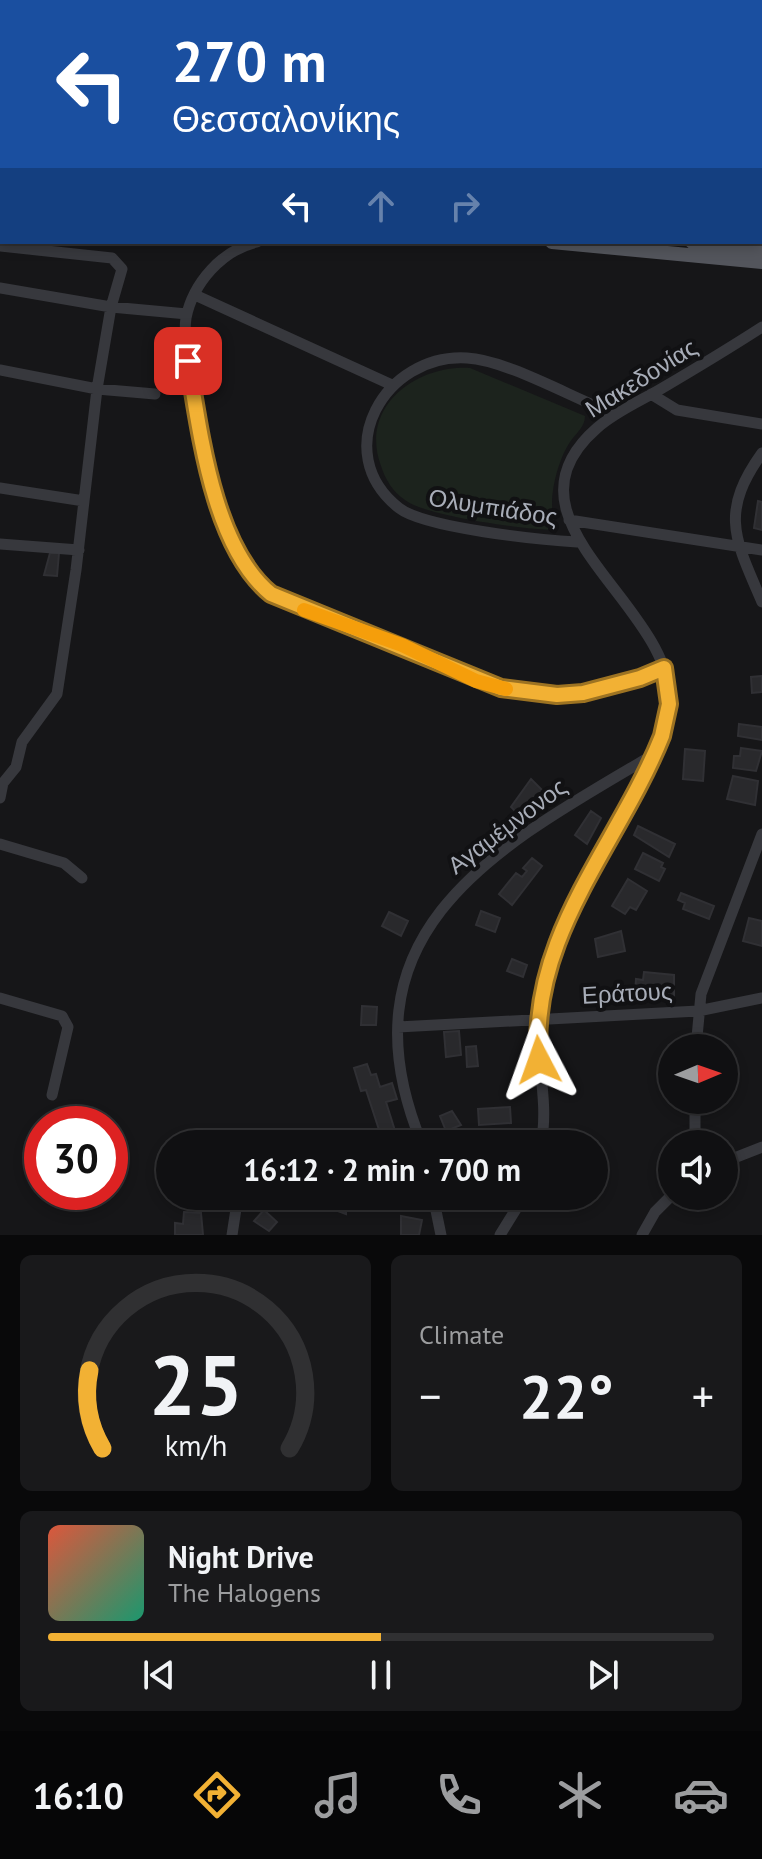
<!DOCTYPE html>
<html lang="en">
<head>
<meta charset="utf-8">
<style>
	body { margin:0; font-family:"PT Sans",sans-serif; background:#19191b; color:#f1f3f6; height:100vh; display:flex; flex-direction:column; font-size:30px; white-space:nowrap }
	* { box-sizing:border-box; margin:0 }
	p { font-size:26px; color:#9c9d9f }
	.icon { flex:none; width:44px; height:44px; fill:none; stroke:currentColor; stroke-width:2; stroke-linecap:round; stroke-linejoin:round }
	.map { position:relative; height:1235px; overflow:hidden }
	.details { display:flex; flex-direction:column; gap:20px; padding:20px; background:#09090a; flex:1 }
	.details>* { flex:none }
	.hud { position:absolute; left:0px; top:0px; width:762px; height:244px; box-shadow:0 4px 12px #0003,0 0 0 2px #303032; background:#1a4fa0; color:#fff; overflow:hidden }
	.needle { width:52px; rotate:88deg }
	.controls { position:absolute; left:658px; top:1034px; display:grid; gap:16px }
	.controls a { display:grid; place-items:center; width:80px; height:80px; border-radius:50%; background:#101012; box-shadow:0 4px 12px #0003,0 0 0 2px #303032; font-size:40px }
	.speed { position:absolute; left:24px; top:1106px; display:flex; gap:16px; font-size:40px; font-weight:700; text-align:center }
	.speed>* { display:grid; place-content:center; width:104px; height:104px; border-radius:50%; background:#101012; box-shadow:0 4px 12px #0003,0 0 0 2px #303032; line-height:1 }
	.speed .limit { border:12px solid #d22; background:#fff; color:#111 }
	.pin { position:absolute; display:grid; place-items:center; width:68px; height:68px; color:#fff; margin:-34px; border-radius:16px; box-shadow:0 4px 12px #0006 }
	.me { position:absolute; width:88px; margin:-44px; rotate:356deg; stroke-linejoin:round; filter:drop-shadow(0 0 6px #0008) }
	.turn { display:flex; align-items:center; gap:28px; height:168px; padding:0 40px; font-size:36px }
	.turn .icon { width:104px; height:104px; stroke-width:2.5 }
	.turn b { display:block; font-size:56px; line-height:68px }
	.lanes { display:flex; align-items:center; height:76px; padding:0 40px; background:#0003; justify-content:center; gap:40px; direction:ltr }
	.lanes .off { opacity:.35 }
	.big { font-size:60px; font-weight:800; line-height:1.1 }
	.details .widget { flex:1; display:flex; flex-direction:column; justify-content:center; gap:12px; min-width:0; padding:0 28px; border-radius:12px; background:#19191b }
	.details .dial { align-items:center; gap:0 }
	.dial svg { height:208px; overflow:visible; fill:none; stroke:#303032; stroke-width:7; stroke-linecap:round; text-anchor:middle }
	.dial text { fill:#f1f3f6; stroke:none }
	.song { display:flex; align-items:center; gap:24px }
	.cover { width:96px; height:96px; border-radius:12px; background:linear-gradient(135deg,hsl(10 70% 55%),hsl(160 70% 35%)) }
	.played { height:8px; border-radius:4px; background:linear-gradient(90deg,#f2b134 50%,#303032 50%) }
	.keys { display:flex; justify-content:space-around; direction:ltr }
	.heat { display:flex; justify-content:space-between; align-items:center; font-size:44px; direction:ltr }
	.details .tiles { flex:1; display:grid; gap:20px; grid-template-columns:1fr 1fr }
	.widget:last-child { grid-column:span 2 }
	.trip { position:absolute; left:156px; top:1130px; width:452px; height:80px; border-radius:40px; background:#101012; box-shadow:0 4px 12px #0003,0 0 0 2px #303032; font-weight:800; line-height:80px; text-align:center }
	.dock { display:flex; height:128px; justify-content:space-around; align-items:center; background:#060607; color:#9c9d9f }
	.dock .icon { width:56px; height:56px }
	.dock .active { color:#f2b134 }
	.dock b { font-size:36px; color:#f1f3f6 }
	.map>svg:first-child { display:block }
</style>
</head>
<body>
<div class="map">
<svg width="762" height="1235" viewBox="0 0 762 1235">
	<rect width="100%" height="100%" fill="#161618"/>
	<!-- green -->
	<path fill="#1c231d" d="M470 368 585 416C585 427 576 433 570 442 557 461 545 507 557 527L554 530C524 529 428 517 405 500 393 492 385 479 381 466 359 407 416 365 470 368Z"/>
	<!-- building -->
	<path fill="#29292c" stroke="#303034" stroke-width="2" d="M447 0H516L447 2Z
		M758 501 762 502V530L754 528Z
		M50 553H59L57 576 44 575Z
		M762 676V692L752 693 751 677Z
		M739 724 762 727V740L738 736Z
		M741 748 762 751 756 771 733 768 734 756H740Z
		M685 749 705 751 703 781 683 779Z
		M733 776 758 781 755 805 727 799Z
		M531 779 546 794 523 819 511 807Z
		M591 811 601 818 587 844 575 835Z
		M638 826 675 844 669 857 634 835Z
		M643 853 663 863 661 867 665 869 659 881 635 869Z
		M532 858 542 866 512 905 499 894 516 873 522 877 527 871 523 868Z
		M628 879 647 891 636 910 630 907 625 914 612 906Z
		M681 893 714 906 709 919 683 909 685 903 678 900Z
		M481 911 500 918 495 932 476 925Z
		M389 912 408 921 401 936 382 926Z
		M749 918 762 921V946L743 941Z
		M621 931 625 951 598 957 595 939Z
		M512 959 527 965 523 977 507 971Z
		M644 972 674 975V998L635 995 636 979 643 980Z
		M362 1006 377 1007 376 1025H361Z
		M459 1031 461 1055 446 1057 444 1032Z
		M476 1046 478 1066 467 1067 466 1047Z
		M367 1064 371 1075 376 1074 380 1087 392 1083 397 1099 386 1102 396 1134 382 1139 366 1090 361 1091 354 1068Z
		M510 1107 511 1123 479 1125 478 1109Z
		M452 1111 461 1125 446 1131 440 1116Z
		M180 1196H209L206 1210 182 1204 184 1197Z
		M336 1196H353L354 1202H346V1214L332 1209Z
		M264 1210 277 1222 269 1231 254 1221Z
		M184 1212 201 1213 203 1235H175V1223L183 1224Z
		M401 1216 422 1220 419 1235H401Z"/>
	<g fill="none" stroke-linecap="round" stroke-linejoin="round">
		<!-- minor -->
		<path stroke="#37383d" stroke-width="11" d="M257 242C222 250 193 283 186 318 179 361 223 542 251 575 283 612 337 620 381 637 414 648 443 667 475 680 536 704 605 695 664 668
			M0 246 112 258 122 269 111 307 97 389 76 570 57 694 22 742 16 767 3 783 0 798
			M0 288 111 307 187 314
			M195 295 392 385
			M0 370 97 389 155 394
			M651 394 677 410 762 424
			M762 453C719 513 735 539 762 602
			M0 488 84 501
			M569 520 762 550
			M577 542C541 540 424 528 399 508 328 452 385 353 467 358 507 360 574 399 615 414
			M0 544 79 550
			M0 844 64 863 82 878
			M0 998 62 1016 68 1027 52 1095
			M398 1027 698 1011 762 998
			M696 1048 701 994 762 834
			M422 1144C335 932 496 847 653 755
			M541 1144C549 1105 537 1063 537 1024 537 1002 543 979 550 959 569 901 607 846 635 792 649 766 665 738 669 708 681 607 488 523 597 428 615 412 638 402 659 390 693 370 728 349 762 327
			M695 1144V1100
			M724 1162 762 1147
			M433 1196 441 1235
			M232 1235 238 1196
			M500 1235 524 1196
			M642 1235 655 1212 672 1195"/>
		<!-- major -->
		<path stroke="#53555c" stroke-width="14" d="M231 2 233 0
			M253 2 254 0
			M0 152 2 151
			M0 168 2 167
			M552 242 762 262
			M692 242 762 250"/>
	</g>
	<g fill="none" stroke-linecap="round" stroke-linejoin="round">
		<defs>
			<path id="route" d="M188 361C200 432 213 547 271 594L501 688 557 695 583 693 640 678 664 668 669 704 662 736C618 846 529 935 539 1060"/>
		</defs>
		<!-- route casing -->
		<use href="#route" stroke="#9d7322" stroke-width="20"/>
		<!-- route -->
		<use href="#route" stroke="#f2b134" stroke-width="14"/>
		<!-- slow -->
		<path stroke="#f59e0b" stroke-width="14" d="M304 610 402 645 476 681 506 689"/>
	</g>
	<g text-anchor="middle" dominant-baseline="central" stroke-width="8" stroke-linejoin="round" paint-order="stroke">
		<!-- street labels -->
		<g font-size="24" fill="#a8adb8" stroke="#111113">
			<text transform="translate(641 378) rotate(-32)">Μακεδονίας</text>
			<text transform="translate(493 507) rotate(9)">Ολυμπιάδος</text>
			<text transform="translate(507 826) rotate(-37)">Αγαμέμνονος</text>
			<text transform="translate(627 993) rotate(-3)">Εράτους</text>
		</g>
	</g>
</svg>
<div class="controls">
<a><svg class="needle" viewBox="-14 -14 28 28"><path d="M0-13l5 13h-10z" fill="#e53935"/><path d="M0 13l5-13h-10z" fill="#9c9d9f"/></svg></a>
<a><svg class="icon" aria-label="sound" viewBox="0 0 24 24"><path d="M4 9h4l5-4v14l-5-4H4zM17 9q2 3 0 6"/></svg></a>
</div>
<div class="speed"><div class="limit">30</div></div>
<div class="pin" style="left:188px;top:361px;background:#d93025"><svg class="icon" aria-label="arrive" viewBox="0 0 24 24"><path d="M6 21V4h12l-3 4 3 4H6"/></svg></div>
<svg class="me" style="left:539px;top:1060px" viewBox="-20 -20 40 40"><path d="M0-17L14 15 0 8-14 15z" fill="#f2b134" stroke="#fff" stroke-width="4"/></svg>
<div class="trip">16:12 · 2 min · 700 m</div>
<div class="hud">
<div class="turn"><svg class="icon" aria-label="left" viewBox="0 0 24 24"><path d="M17 20v-9H6M10 6l-5 5 5 5"/></svg><div><b>270 m</b>Θεσσαλονίκης</div></div>
<div class="lanes"><svg class="icon" aria-label="left" viewBox="0 0 24 24"><path d="M17 20v-9H6M10 6l-5 5 5 5"/></svg><svg class="icon off" aria-label="ahead" viewBox="0 0 24 24"><path d="M12 20V5M6 11l6-6 6 6"/></svg><svg class="icon off" aria-label="right" viewBox="0 0 24 24"><path d="M7 20v-9h11M14 6l5 5-5 5"/></svg></div>
</div>
</div>
<section class="details">
<div class="tiles">
<div class="widget dial"><svg viewBox="0 0 100 80">
<path d="M14 69A42 42 0 1 1 86 69"/>
<path d="M14 69A42 42 0 0 1 9 39" stroke="#f2b134"/>
<text x="50" y="56" font-size="32" font-weight="700">25</text>
<text x="50" y="72" font-size="11">km/h</text>
</svg></div>
<div class="widget"><p>Climate</p>
<div class="heat"><a>−</a><b class="big">22°</b><a>+</a></div>
</div>
<div class="widget">
<div class="song"><i class="cover"></i><div><b>Night Drive</b><p>The Halogens</p></div></div>
<div class="played"></div>
<div class="keys"><svg class="icon" aria-label="previous" viewBox="0 0 24 24"><path d="M18 5L8 12l10 7zM5 5v14"/></svg><svg class="icon" aria-label="pause" viewBox="0 0 24 24"><path d="M8 5v14M16 5v14"/></svg><svg class="icon" aria-label="next" viewBox="0 0 24 24"><path d="M6 5l10 7-10 7zM19 5v14"/></svg></div>
</div>
</div>
</section>
<nav class="dock">
<b>16:10</b>
<svg class="icon active" aria-label="directions" viewBox="0 0 24 24"><path d="M12 3l9 9-9 9-9-9zM9 14v-3h6M13 9l2 2-2 2"/></svg>
<svg class="icon" aria-label="music" viewBox="0 0 24 24"><path d="M9 18V5l10-2v13"/><circle cx="6" cy="18" r="3"/><circle cx="16" cy="16" r="3"/></svg>
<svg class="icon" aria-label="phone" viewBox="0 0 24 24"><path d="M5 4h4l2 5-3 2q2 4 5 5l2-3 5 2v4C11 20 4 13 5 4z"/></svg>
<svg class="icon" aria-label="climate" viewBox="0 0 24 24"><path d="M12 3v18M4 7l16 10M4 17L20 7"/></svg>
<svg class="icon" aria-label="car" viewBox="0 0 24 24"><path d="M5 17H2v-5l4-1 3-4h7l3 4 3 1v5h-3M9 17h6M6 11h13"/><circle cx="7" cy="17" r="2"/><circle cx="17" cy="17" r="2"/></svg>
</nav>
</body>
</html>
